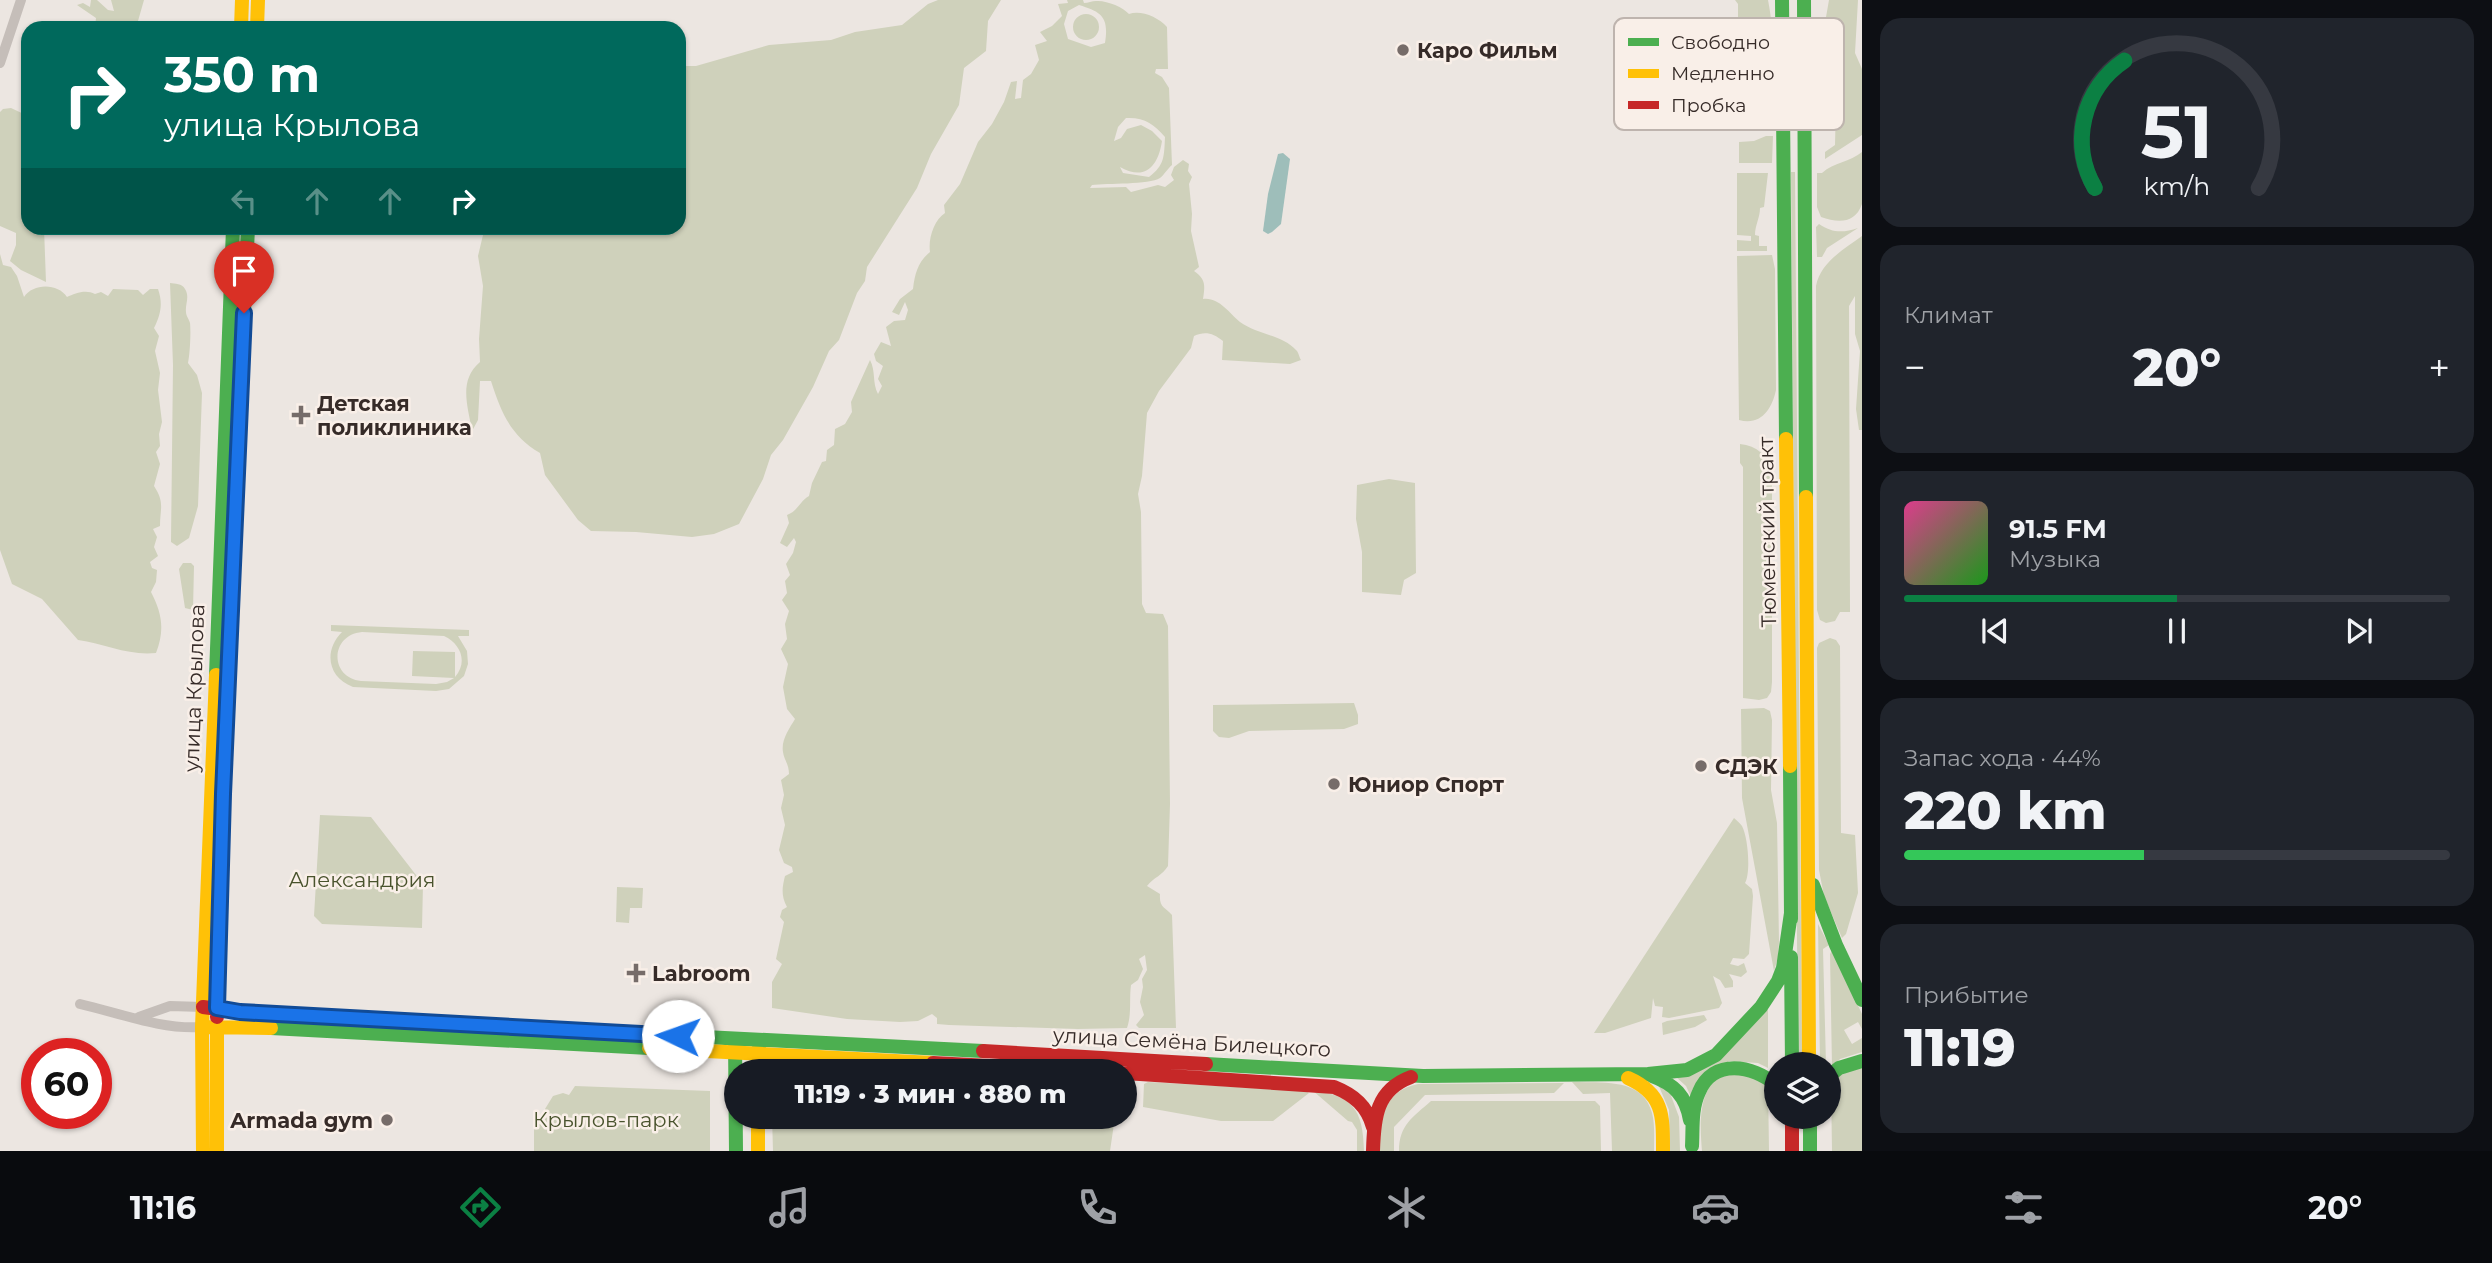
<!DOCTYPE html>
<html lang="ru">
<head>
<meta charset="utf-8">
<style>
	body { margin:0; font-family:Montserrat,sans-serif; background:#20242c; color:#f1f3f6; height:100vh; display:flex; flex-direction:column; font-size:26px; white-space:nowrap }
	* { box-sizing:border-box; margin:0 }
	p { font-size:23px; color:#9ea1a6 }
	.icon { flex:none; width:38px; height:38px; fill:none; stroke:currentColor; stroke-width:2; stroke-linecap:round; stroke-linejoin:round }
	.map { position:relative; flex:1; overflow:hidden }
	.drawer { display:flex; flex-direction:column; gap:18px; padding:18px; background:#0d0f14; width:630px }
	.drawer>* { flex:none }
	.top-card { position:absolute; left:21px; top:21px; width:665px; height:214px; border-radius:21px; box-shadow:0 2px 5px #0004; background:#00695c; color:#fff; overflow:hidden }
	.tools { position:absolute; left:1764px; top:1052px; display:grid; gap:14px }
	.tools a { display:grid; place-items:center; width:77px; height:77px; border-radius:50%; background:#171b24; box-shadow:0 2px 5px #0004; font-size:35px }
	.speed { position:absolute; left:21px; top:1038px; display:flex; gap:14px; font-size:35px; font-weight:700; text-align:center }
	.speed>* { display:grid; place-content:center; width:91px; height:91px; border-radius:50%; background:#171b24; box-shadow:0 2px 5px #0004; line-height:1 }
	.speed .limit { border:10px solid #d22; background:#fff; color:#111 }
	.pin { position:absolute; display:grid; place-items:center; width:60px; height:60px; color:#fff; margin:-72px -30px; border-radius:50% 50% 50% 0; rotate:-45deg; box-shadow:0 0 7px #0007 }
	.pin .icon { rotate:45deg }
	.me { position:absolute; width:77px; margin:-38px; rotate:273deg; stroke-linejoin:round; filter:drop-shadow(0 0 5px #0008) }
	.turn { display:flex; align-items:center; gap:24px; height:147px; padding:0 28px; font-size:32px }
	.turn .icon { width:91px; height:91px; stroke-width:2.5 }
	.turn b { display:block; font-size:49px; line-height:60px }
	.lanes { display:flex; align-items:center; height:66px; padding:0 28px; background:#0003; justify-content:center; gap:35px; direction:ltr }
	.lanes .off { opacity:.35 }
	.big { font-size:52px; font-weight:800; line-height:1.1 }
	.drawer .widget { flex:1; display:flex; flex-direction:column; justify-content:center; gap:10px; min-width:0; padding:0 24px; border-radius:21px; background:#20242c }
	.drawer .dial { align-items:center; gap:0 }
	.dial svg { height:182px; overflow:visible; fill:none; stroke:#363941; stroke-width:7; stroke-linecap:round; text-anchor:middle }
	.dial text { fill:#f1f3f6; stroke:none }
	.song { display:flex; align-items:center; gap:21px }
	.cover { width:84px; height:84px; border-radius:10px; background:linear-gradient(135deg,hsl(330 70% 55%),hsl(120 70% 35%)) }
	.played { height:7px; border-radius:4px; background:linear-gradient(90deg,#0b8043 50%,#363941 50%) }
	.keys { display:flex; justify-content:space-around; direction:ltr }
	.heat { display:flex; justify-content:space-between; align-items:center; font-size:38px; direction:ltr }
	.charge { height:10px; border-radius:5px; background:linear-gradient(90deg,#34c759 44%,#363941 0) }
	.trip { position:absolute; left:724px; top:1059px; width:413px; height:70px; border-radius:35px; background:#171b24; box-shadow:0 2px 5px #0004; font-weight:800; line-height:70px; text-align:center }
	.tab-bar { display:flex; height:112px; justify-content:space-around; align-items:center; background:#090b0e; color:#9ea1a6 }
	.tab-bar .icon { width:49px; height:49px }
	.tab-bar .on { color:#0b8043 }
	.tab-bar b { font-size:32px; color:#f1f3f6 }
	main { display:flex; flex:1; min-height:0 }
	.map>svg:first-child { display:block }
</style>
</head>
<body>
<main>
<div class="map">
<svg width="1862" height="1151" viewBox="0 0 1862 1151">
	<rect width="100%" height="100%" fill="#ece6e1"/>
	<!-- green -->
	<path fill="#cfd1bb" fill-rule="evenodd" d="M91 0H97L108 10 114 11 111 0H144L136 28H95L96 18 77 5 83 3 90 7Z
		M938 0H1001L988 21 986 51 964 68 959 105 931 154 917 188 867 267 865 281 857 293 839 340 829 351 813 387 783 440 771 455 763 479 739 524 714 534 692 537 636 532 591 531 578 520 545 475 540 453C510 435 501 412 491 381H480L478 420 472 431C468 406 458 381 480 362L479 339 483 286 478 256 483 235 489 228H679V66H696L769 45 831 40 855 32 902 25 928 4Z
		M1067 0H1083L1084 3C1088 3 1092 1 1096 1 1106 0 1123 7 1129 14 1141 10 1158 17 1167 27L1168 69H1156L1155 73 1162 77 1169 88 1172 165C1168 168 1164 175 1160 178 1149 185 1107 183 1092 185L1090 188 1126 187 1131 192 1158 185 1165 187 1174 180 1171 175 1174 167 1183 160 1189 164 1188 171 1192 177 1189 184 1192 214 1191 231 1199 267 1194 271C1206 279 1205 286 1203 299 1219 297 1229 313 1240 322 1256 334 1283 335 1296 350 1298 351 1300 359 1301 360L1290 364 1222 360 1223 341C1213 333 1205 331 1194 336L1191 348 1159 391 1147 413 1142 476 1138 494 1141 512 1142 604 1146 613 1163 614 1168 626 1170 804 1168 866C1162 876 1154 877 1147 886L1160 894C1159 908 1165 907 1172 915L1176 1028H1139L1136 1025 1144 1015 1140 1002 1143 987 1142 979 1147 970 1145 955 1139 959 1143 969 1138 980 1131 985C1129 1000 1132 1013 1127 1028L1078 1029 949 1025 937 1024V1018L932 1014 918 1021 900 1022 847 1019 772 1008V982L782 964 776 959 784 922 780 917 782 910 787 907C781 896 782 888 785 876L793 872 792 867 784 863 779 850 785 825 781 808 784 795 781 780 789 774C789 764 784 760 783 752 781 740 789 729 795 719L787 709 783 687 788 664 781 649 787 639 785 624 789 611 782 600 787 593 785 581 790 575 786 564 793 553 796 542 794 538 787 547 780 543 789 523 787 515C798 511 799 502 809 496L812 483 822 462 826 461 827 450 834 445 835 429 845 424 852 412 851 402 870 360C876 371 872 383 878 394L882 386 878 379 883 366 876 361 874 354 881 342 891 346 886 327 894 321 905 320 908 310 905 302 899 315 892 312 900 299 913 289C915 273 918 262 930 252 928 239 934 220 945 213L944 205 960 184 978 142 992 124 1004 102 1011 82 1017 81 1015 99 1021 98 1023 80 1031 74 1039 60 1035 45 1047 41 1040 32 1052 26 1062 16 1058 4 1068 3ZM1079 5C1102 12 1109 17 1105 43L1091 47 1068 39 1064 24 1068 11ZM1126 118C1144 117 1154 124 1165 137 1164 156 1165 165 1149 177L1123 173 1120 167C1145 181 1158 167 1162 141L1152 131 1141 125 1127 129 1121 138 1114 141 1118 127Z
		M1735 0H1768C1774 29 1777 89 1769 116L1753 127 1738 129V4Z
		M1829 0H1858L1855 53 1862 69V135L1825 159V152L1835 145 1836 102 1823 99 1822 40Z
		M1073 27a13 13 0 1 1 26 0a13 13 0 1 1-26 0Z
		M11 108 28 116 25 128 28 130V228H44L46 282 21 270 10 261 16 245V233L0 226V112L3 109Z
		M1766 136H1773L1772 163H1739V142L1754 141Z
		M1862 152V204C1855 224 1838 223 1821 217L1817 207V173H1822C1834 162 1850 162 1862 152Z
		M1791 172H1795L1802 1064H1798Z
		M1737 173H1768L1764 207 1760 208C1760 218 1755 225 1755 235L1759 236V246H1767V251H1737V240L1751 241V236L1737 235Z
		M1819 224C1832 233 1843 233 1858 228L1827 248 1822 257H1817L1816 227Z
		M1862 236V430H1859L1856 409 1860 351 1855 334V296L1849 306 1850 612H1840L1835 621 1826 623 1820 620 1817 610 1816 286C1820 263 1844 249 1862 236Z
		M0 254 3 265 11 267 17 276 24 297C33 283 58 283 67 297 75 293 86 289 95 294L101 292 108 296 113 289 138 290 143 295 150 289H158C163 303 161 314 154 328L159 336 155 351 160 373 158 390 162 422 159 434 160 446 156 452 160 464 154 486C165 503 160 508 160 526L153 529 157 537 154 547 158 556 150 562 152 568 157 570 156 582 151 592C162 613 165 630 156 653 129 656 105 644 78 640L42 599 12 584 0 550Z
		M1772 255 1775 269 1776 390C1772 409 1761 426 1739 420L1737 256Z
		M170 283C175 284 182 283 185 289 190 297 185 304 186 312 186 316 189 319 190 323 191 332 190 353 188 363L197 375 202 393 198 506 189 538 177 546 171 542 173 365Z
		M1740 444C1757 446 1768 455 1772 472V682L1771 692 1767 698 1759 700 1743 698V467L1740 463Z
		M1389 479 1415 483 1416 573 1404 580 1401 595 1362 592V552L1356 519 1357 485Z
		M183 563H191L194 566 193 610 185 608 179 569Z
		M331 625 469 630V636H458L467 651 468 664 464 676 449 689 436 691 353 687C328 678 323 651 342 632L331 631ZM362 632 444 636C461 644 468 662 455 677V652L413 651 412 676 454 678 447 682 436 684 361 681C329 677 330 635 362 632Z
		M1830 638 1836 640 1840 646 1841 833 1855 835 1858 893 1846 934 1842 938 1824 896 1819 870 1817 648 1819 643Z
		M1354 703 1358 715V724L1344 729 1249 731 1229 738 1219 737 1213 731V705Z
		M1764 708 1770 711 1772 720 1771 790 1777 823 1779 942 1778 957 1774 971 1742 798 1741 709Z
		M320 815 371 817 423 884 422 928 322 924 314 916Z
		M1734 818C1737 821 1740 823 1742 826 1748 837 1751 873 1745 883L1752 889 1753 896 1749 954 1744 959 1733 958 1730 964 1738 966 1744 963 1747 972 1741 977 1729 974 1733 981V987L1725 988 1720 980 1713 976 1722 1003 1719 1008 1669 1018 1662 1017 1663 1007 1655 1006 1653 998 1651 1018 1605 1033H1594Z
		M617 887 643 888 642 908H630L629 923 616 922Z
		M1818 924 1829 945 1823 949 1826 1064H1820Z
		M1832 950 1862 1014V1029L1858 1022 1844 1030 1852 1044 1862 1038V1052L1840 1059 1832 1067 1830 954Z
		M1768 1009V1068L1758 1063 1729 1061 1691 1097 1686 1086 1676 1077Z
		M1704 1015 1707 1020 1695 1027 1663 1035 1662 1023 1667 1021Z
		M1862 1066V1151H1832L1831 1084 1838 1076Z
		M1746 1073 1768 1084 1769 1151H1702C1700 1127 1697 1086 1724 1075 1730 1073 1739 1073 1746 1073Z
		M1148 1082 1306 1091 1309 1093 1273 1121H1221L1143 1107 1144 1084Z
		M1572 1082C1601 1083 1643 1077 1652 1113 1655 1124 1654 1139 1654 1151H1612L1610 1093 1583 1094Z
		M1564 1083 1554 1093 1425 1095 1394 1127V1151H1380C1379 1120 1383 1091 1418 1084Z
		M1658 1084 1666 1087 1667 1092 1670 1093 1679 1117 1680 1151H1670L1669 1110Z
		M575 1086 710 1091V1151H534V1124L548 1117 545 1109 553 1096 563 1093 569 1095Z
		M1312 1090C1353 1096 1363 1109 1364 1151H1357V1130L1352 1122 1348 1121Z
		M1431 1101H1595L1600 1106 1601 1151H1399C1399 1125 1413 1117 1431 1101Z
		M1115 1117 1110 1151H773L772 1117Z"/>
	<!-- water -->
	<path fill="#9ebeba" d="M1283 153 1290 159 1281 224 1272 232 1268 234 1263 231 1268 194 1278 154Z"/>
	<g fill="none" stroke-linecap="round" stroke-linejoin="round">
		<!-- street -->
		<path stroke="#c5beb9" stroke-width="10" d="M0 63 21 0
			M80 1004C119 1013 162 1030 202 1027
			M139 1017 170 1006 203 1007"/>
		<!-- fast -->
		<path stroke="#4caf50" stroke-width="14" d="M1782 0 1786 439
			M1804 0 1806 497
			M243 333 248 228
			M216 675 233 228
			M1790 766 1791 919
			M1813 885 1836 945 1862 1000
			M1791 957 1792 1064
			M451 1024 983 1051
			M271 1028 649 1048
			M735 1040 736 1151
			M1206 1064 1423 1076 1648 1074 1687 1070 1716 1055 1761 1007 1778 981 1783 968 1791 913
			M758 1071 759 1042
			M1652 1076C1674 1084 1686 1096 1690 1120
			M1829 1076 1839 1068 1862 1061
			M1810 1116V1151
			M1692 1146C1693 1128 1691 1109 1699 1092 1713 1058 1753 1065 1776 1085"/>
		<!-- slow -->
		<path stroke="#ffc107" stroke-width="14" d="M241 28 242 0
			M257 28 258 0
			M1786 439 1790 766
			M1806 497 1809 1064
			M216 675 202 1027 271 1028
			M225 738 243 333
			M217 1026V1151
			M202 1027 203 1151
			M649 1048 933 1063
			M1628 1078C1664 1094 1663 1116 1663 1151
			M758 1116V1151"/>
		<!-- jam -->
		<path stroke="#c62828" stroke-width="14" d="M203 1007 240 1012 451 1024
			M217 1017 225 738
			M983 1051 1206 1064
			M933 1063 1088 1071
			M1125 1073 1334 1087C1354 1095 1367 1106 1373 1127
			M1792 1116V1151
			M1373 1151C1374 1118 1376 1090 1411 1077"/>
	</g>
	<g fill="none" stroke-linecap="round" stroke-linejoin="round">
		<defs>
			<path id="route" d="M244 313 223 794 217 1008 240 1012 678 1036"/>
		</defs>
		<!-- route casing -->
		<use href="#route" stroke="#114b97" stroke-width="18"/>
		<!-- route -->
		<use href="#route" stroke="#1a73e8" stroke-width="12"/>
	</g>
	<!-- markers -->
	<g fill="#766c69" stroke="#f9efe8" stroke-width="2.5">
		<circle cx="1403" cy="50" r="7"/>
		<path d="M297.5 404.5h7v7h7v7h-7v7h-7v-7h-7v-7h7z"/>
		<circle cx="1701" cy="766" r="7"/>
		<circle cx="1334" cy="784" r="7"/>
		<path d="M632.5 962.5h7v7h7v7h-7v7h-7v-7h-7v-7h7z"/>
		<circle cx="387" cy="1120" r="7"/>
	</g>
	<g text-anchor="middle" dominant-baseline="central" stroke-width="5" stroke-linejoin="round" paint-order="stroke">
		<!-- poi labels -->
		<g font-size="21" font-weight="bold" fill="#362b28" stroke="#f9efe8" text-anchor="start">
			<text x="1417" y="50">Каро Фильм</text>
			<text x="317" y="403">Детская<tspan x="317" dy="24">поликлиника</tspan></text>
			<text x="1715" y="766">СДЭК</text>
			<text x="1348" y="784">Юниор Спорт</text>
			<text x="652" y="973">Labroom</text>
			<text x="373" y="1120" text-anchor="end">Armada gym</text>
		</g>
		<!-- street labels -->
		<g font-size="21" fill="#362b28" stroke="#f9efe8">
			<text transform="translate(1767 532) rotate(-91)">Тюменский тракт</text>
			<text transform="translate(194 688) rotate(-88)">улица Крылова</text>
			<text transform="translate(1192 1042) rotate(3)">улица Семёна Билецкого</text>
		</g>
		<!-- park labels -->
		<g font-size="21" fill="#49532d" stroke="#f9efe8">
			<text x="362" y="879">Александрия</text>
			<text x="606" y="1119">Крылов-парк</text>
		</g>
	</g>
	<!-- legend -->
	<rect x="1614" y="18" width="230" height="112" rx="10" fill="#f9efe8" stroke="#beb4ae" stroke-width="2"/>
	<rect x="1628" y="38" width="31" height="8" fill="#4caf50"/>
	<rect x="1628" y="69" width="31" height="9" fill="#ffc107"/>
	<rect x="1628" y="101" width="31" height="8" fill="#c62828"/>
	<g font-size="19" fill="#362b28">
		<text x="1671" y="49">Свободно</text>
		<text x="1671" y="80">Медленно</text>
		<text x="1671" y="112">Пробка</text>
	</g>
</svg>
<div class="tools">
<a><svg class="icon" aria-label="layers" viewBox="0 0 24 24"><path d="M12 4l9 5-9 5-9-5zM3 14l9 5 9-5"/></svg></a>
</div>
<div class="speed"><div class="limit">60</div></div>
<div class="pin" style="left:244px;top:313px;background:#d93025"><svg class="icon" aria-label="arrive" viewBox="0 0 24 24"><path d="M6 21V4h12l-3 4 3 4H6"/></svg></div>
<svg class="me" style="left:678px;top:1036px" viewBox="-20 -20 40 40"><circle r="19" fill="#fff"/><path d="M0-13L10 11 0 6-10 11z" fill="#1a73e8"/></svg>
<div class="trip">11:19 · 3 мин · 880 m</div>
<div class="top-card">
<div class="turn"><svg class="icon" aria-label="right" viewBox="0 0 24 24"><path d="M7 20v-9h11M14 6l5 5-5 5"/></svg><div><b>350 m</b>улица Крылова</div></div>
<div class="lanes"><svg class="icon off" aria-label="left" viewBox="0 0 24 24"><path d="M17 20v-9H6M10 6l-5 5 5 5"/></svg><svg class="icon off" aria-label="ahead" viewBox="0 0 24 24"><path d="M12 20V5M6 11l6-6 6 6"/></svg><svg class="icon off" aria-label="ahead" viewBox="0 0 24 24"><path d="M12 20V5M6 11l6-6 6 6"/></svg><svg class="icon" aria-label="right" viewBox="0 0 24 24"><path d="M7 20v-9h11M14 6l5 5-5 5"/></svg></div>
</div>
</div>
<section class="drawer">
<div class="widget dial"><svg viewBox="0 0 100 80">
<path d="M14 69A42 42 0 1 1 86 69"/>
<path d="M14 69A42 42 0 0 1 27 13" stroke="#0b8043"/>
<text x="50" y="56" font-size="32" font-weight="700">51</text>
<text x="50" y="72" font-size="11">km/h</text>
</svg></div>
<div class="widget"><p>Климат</p>
<div class="heat"><a>−</a><b class="big">20°</b><a>+</a></div>
</div>
<div class="widget">
<div class="song"><i class="cover"></i><div><b>91.5 FM</b><p>Музыка</p></div></div>
<div class="played"></div>
<div class="keys"><svg class="icon" aria-label="previous" viewBox="0 0 24 24"><path d="M18 5L8 12l10 7zM5 5v14"/></svg><svg class="icon" aria-label="pause" viewBox="0 0 24 24"><path d="M8 5v14M16 5v14"/></svg><svg class="icon" aria-label="next" viewBox="0 0 24 24"><path d="M6 5l10 7-10 7zM19 5v14"/></svg></div>
</div>
<div class="widget"><p>Запас хода · 44%</p><b class="big">220 km</b><div class="charge"></div></div>
<div class="widget"><p>Прибытие</p><b class="big">11:19</b></div>
</section>
</main>
<nav class="tab-bar">
<b>11:16</b>
<svg class="icon on" aria-label="directions" viewBox="0 0 24 24"><path d="M12 3l9 9-9 9-9-9zM9 14v-3h6M13 9l2 2-2 2"/></svg>
<svg class="icon" aria-label="music" viewBox="0 0 24 24"><path d="M9 18V5l10-2v13"/><circle cx="6" cy="18" r="3"/><circle cx="16" cy="16" r="3"/></svg>
<svg class="icon" aria-label="phone" viewBox="0 0 24 24"><path d="M5 4h4l2 5-3 2q2 4 5 5l2-3 5 2v4C11 20 4 13 5 4z"/></svg>
<svg class="icon" aria-label="climate" viewBox="0 0 24 24"><path d="M12 3v18M4 7l16 10M4 17L20 7"/></svg>
<svg class="icon" aria-label="car" viewBox="0 0 24 24"><path d="M5 17H2v-5l4-1 3-4h7l3 4 3 1v5h-3M9 17h6M6 11h13"/><circle cx="7" cy="17" r="2"/><circle cx="17" cy="17" r="2"/></svg>
<svg class="icon" aria-label="filters" viewBox="0 0 24 24"><path d="M4 7h16M4 17h16"/><circle cx="9" cy="7" r="2"/><circle cx="15" cy="17" r="2"/></svg>
<b>20°</b>
</nav>
</body>
</html>
